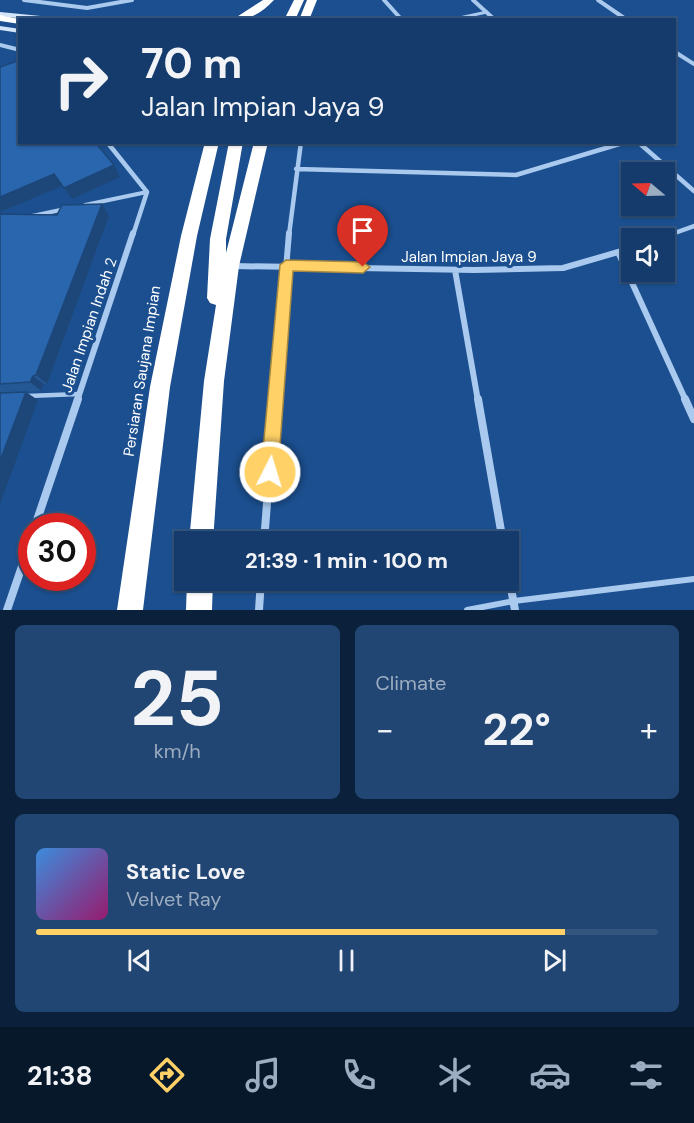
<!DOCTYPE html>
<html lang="en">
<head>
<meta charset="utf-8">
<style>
	body { margin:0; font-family:"DM Sans",sans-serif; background:#214673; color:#f1f3f6; height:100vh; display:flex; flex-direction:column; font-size:22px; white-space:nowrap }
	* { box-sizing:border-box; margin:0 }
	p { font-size:20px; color:#9dadc1 }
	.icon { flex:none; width:33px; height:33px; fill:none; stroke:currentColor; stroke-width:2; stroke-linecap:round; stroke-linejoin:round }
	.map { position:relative; height:610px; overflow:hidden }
	.drawer { display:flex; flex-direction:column; gap:15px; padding:15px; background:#0b203b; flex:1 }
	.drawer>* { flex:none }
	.guide { position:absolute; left:18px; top:18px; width:658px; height:126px; border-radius:0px; box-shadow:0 2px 4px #0004,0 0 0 2px #33557e; background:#143b6b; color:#f1f3f6; overflow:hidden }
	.needle { width:39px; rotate:289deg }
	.fabs { position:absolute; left:621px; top:162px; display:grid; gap:12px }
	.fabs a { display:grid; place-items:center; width:54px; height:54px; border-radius:0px; background:#143b6b; box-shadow:0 2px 4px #0004,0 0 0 2px #33557e; font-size:30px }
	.speed { position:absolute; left:18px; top:513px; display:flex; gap:12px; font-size:30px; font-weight:700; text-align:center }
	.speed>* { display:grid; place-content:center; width:78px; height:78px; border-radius:50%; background:#143b6b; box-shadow:0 2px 4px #0004,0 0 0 2px #33557e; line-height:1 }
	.speed .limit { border:9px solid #d22; background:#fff; color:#111 }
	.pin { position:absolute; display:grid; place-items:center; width:51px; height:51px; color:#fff; margin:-62px -26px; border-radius:50% 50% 50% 0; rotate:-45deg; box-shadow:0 0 6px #0007 }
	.pin .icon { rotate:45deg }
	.me { position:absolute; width:66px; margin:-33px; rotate:5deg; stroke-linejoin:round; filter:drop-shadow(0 0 4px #0008) }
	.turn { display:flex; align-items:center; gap:21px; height:126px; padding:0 24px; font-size:27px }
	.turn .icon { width:78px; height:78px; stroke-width:2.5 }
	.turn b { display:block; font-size:42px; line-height:51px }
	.big { font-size:45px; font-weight:700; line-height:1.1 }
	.drawer .widget { flex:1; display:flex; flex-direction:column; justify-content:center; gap:9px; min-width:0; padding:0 21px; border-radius:9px; background:#214673 }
	.drawer .dial { align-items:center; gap:0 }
	.dial b { font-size:78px; line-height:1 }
	.song { display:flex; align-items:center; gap:18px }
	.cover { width:72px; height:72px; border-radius:9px; background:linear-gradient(135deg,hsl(210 70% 55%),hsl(320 70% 35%)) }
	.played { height:6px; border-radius:3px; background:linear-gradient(90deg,#ffd166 85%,#33557e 85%) }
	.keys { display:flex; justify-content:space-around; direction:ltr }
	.heat { display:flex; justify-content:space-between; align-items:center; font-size:33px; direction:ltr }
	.drawer .tiles { flex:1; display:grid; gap:15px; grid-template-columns:1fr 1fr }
	.widget:last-child { grid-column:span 2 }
	.trip { position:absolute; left:174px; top:531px; width:345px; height:60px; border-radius:0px; background:#143b6b; box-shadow:0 2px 4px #0004,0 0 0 2px #33557e; font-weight:700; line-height:60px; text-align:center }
	.tab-bar { display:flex; height:96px; justify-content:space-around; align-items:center; background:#08182b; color:#9dadc1 }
	.tab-bar .icon { width:42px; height:42px }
	.tab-bar .on { color:#ffd166 }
	.tab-bar b { font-size:27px; color:#f1f3f6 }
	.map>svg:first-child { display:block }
</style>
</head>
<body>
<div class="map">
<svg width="694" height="610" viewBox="0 0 694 610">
	<rect width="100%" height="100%" fill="#1b4f8f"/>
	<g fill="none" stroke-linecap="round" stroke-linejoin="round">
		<!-- lane-far3 -->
		<path stroke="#a9c9ee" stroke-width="3" d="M450 20 487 12"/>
		<!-- lane-far2 -->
		<path stroke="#a9c9ee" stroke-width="4" d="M85 205 147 192
			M32 216 65 209"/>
		<!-- lane-far1 -->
		<path stroke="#a9c9ee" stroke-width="4.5" d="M27 396 80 394"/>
		<!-- lane -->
		<path stroke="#a9c9ee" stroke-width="6" d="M467 610 514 601 694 579"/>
		<!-- street-far3 -->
		<path stroke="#a9c9ee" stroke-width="4" d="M24 0 87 8 132 0
			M384 0 402 20
			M473 0 495 20
			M598 0 627 20
			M0 45 20 50
			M675 52 694 64"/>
		<!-- street-far2 -->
		<path stroke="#a9c9ee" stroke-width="4.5" d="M107 142 147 192 133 235
			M638 142 694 191
			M296 169 516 175 626 142
			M289 235 301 142
			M669 235 694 226"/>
		<!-- street-far1 -->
		<path stroke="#a9c9ee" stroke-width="6" d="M660 238 673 233
			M618 252 686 401
			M233 266 474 270 563 268 632 248
			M455 270 478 401
			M77 401 133 233
			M275 401 289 233"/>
		<!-- street -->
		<path stroke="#a9c9ee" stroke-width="8" d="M478 399 503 542
			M685 399 694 419
			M35 526 78 399
			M264 542 275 399
			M508 572 515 610
			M7 610 32 537
			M259 610 261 580"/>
		<!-- secondary -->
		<path fill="#d6e6fa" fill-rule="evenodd" d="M0 12 61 18 64 20H35L0 16Z
			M0 26 20 29V33L0 30Z"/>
		<!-- highway -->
		<path fill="#fff" fill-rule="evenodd" d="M263 0H274C262 13 250 20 232 20Z
			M294 0H304L295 20H284Z
			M307 0H317L309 20H299Z
			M0 15 24 20H20V24L0 21Z
			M205 142H219L197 236 170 387 143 610H117L150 387 181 236Z
			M229 142H243L226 239V253L254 142H268L239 266 224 381 213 542H189L204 381 216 305 210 303 207 298 210 239Z
			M187 580H213L212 610H186Z"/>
	</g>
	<!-- wall -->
	<path fill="#245895" d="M0 215 109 216 47 384H44L41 391 0 393Z"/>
	<!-- shaded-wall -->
	<path fill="#1d4779" d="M114 165 120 177 72 199 64 188Z
		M54 174 62 186 0 212V197Z
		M102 204 109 216 47 384 36 375Z
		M33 376 44 384 41 391 30 382Z
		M26 392 38 400 0 504V461Z"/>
	<!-- building -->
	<path fill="#2a66ad" stroke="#1d4779" stroke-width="1.5" d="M20 60V142H95L114 165 64 188 54 174 0 197V67Z
		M102 204 36 375 33 376 30 382 0 384V214L57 215 62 205Z
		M26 392 0 461V393Z"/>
	<!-- route -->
	<path fill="#ffd166" stroke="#a68842" stroke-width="1.5" d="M286 260 363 262 370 267 363 273 293 271 278 472 276 478 270 481 264 478 261 472 280 265Z"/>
	<g text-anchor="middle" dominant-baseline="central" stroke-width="6" stroke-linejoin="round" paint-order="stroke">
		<!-- street labels -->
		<g font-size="15" fill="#fff" stroke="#1b4f8f">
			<text x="469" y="257">Jalan Impian Jaya 9</text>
			<text transform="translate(89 325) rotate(-71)">Jalan Impian Indah 2</text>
			<text transform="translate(142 371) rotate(-81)">Persiaran Saujana Impian</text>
		</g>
	</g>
</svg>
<div class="fabs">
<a><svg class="needle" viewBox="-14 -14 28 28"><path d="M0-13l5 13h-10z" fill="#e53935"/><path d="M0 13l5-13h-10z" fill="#9dadc1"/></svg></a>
<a><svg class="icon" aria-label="sound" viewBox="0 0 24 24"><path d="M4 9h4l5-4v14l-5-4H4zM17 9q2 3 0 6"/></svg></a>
</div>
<div class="speed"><div class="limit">30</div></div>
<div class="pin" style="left:363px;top:267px;background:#d93025"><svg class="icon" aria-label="arrive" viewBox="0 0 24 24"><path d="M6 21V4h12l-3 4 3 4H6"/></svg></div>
<svg class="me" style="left:270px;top:472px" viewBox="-20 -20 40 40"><circle r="17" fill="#ffd166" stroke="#fff" stroke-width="3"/><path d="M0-11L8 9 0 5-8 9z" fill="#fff"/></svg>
<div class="trip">21:39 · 1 min · 100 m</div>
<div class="guide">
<div class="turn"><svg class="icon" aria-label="right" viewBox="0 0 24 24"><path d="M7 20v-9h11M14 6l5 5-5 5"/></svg><div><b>70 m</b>Jalan Impian Jaya 9</div></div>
</div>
</div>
<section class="drawer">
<div class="tiles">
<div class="widget dial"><b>25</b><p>km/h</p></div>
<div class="widget"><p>Climate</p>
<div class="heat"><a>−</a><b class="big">22°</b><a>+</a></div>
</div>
<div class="widget">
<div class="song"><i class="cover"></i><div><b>Static Love</b><p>Velvet Ray</p></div></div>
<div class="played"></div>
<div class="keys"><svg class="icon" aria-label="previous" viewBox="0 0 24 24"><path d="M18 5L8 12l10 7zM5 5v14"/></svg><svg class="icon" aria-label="pause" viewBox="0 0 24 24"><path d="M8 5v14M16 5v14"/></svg><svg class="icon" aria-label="next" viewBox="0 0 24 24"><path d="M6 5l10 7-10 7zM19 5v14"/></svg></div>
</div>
</div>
</section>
<nav class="tab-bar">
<b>21:38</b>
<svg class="icon on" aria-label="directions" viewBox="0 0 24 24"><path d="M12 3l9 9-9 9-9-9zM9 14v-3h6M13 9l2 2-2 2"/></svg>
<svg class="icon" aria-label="music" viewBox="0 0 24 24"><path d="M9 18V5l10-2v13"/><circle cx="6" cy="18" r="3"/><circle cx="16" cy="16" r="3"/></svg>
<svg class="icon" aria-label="phone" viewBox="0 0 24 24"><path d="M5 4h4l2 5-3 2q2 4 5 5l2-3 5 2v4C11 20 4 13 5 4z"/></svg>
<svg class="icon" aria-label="climate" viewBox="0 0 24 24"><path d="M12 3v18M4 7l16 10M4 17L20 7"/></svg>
<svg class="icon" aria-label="car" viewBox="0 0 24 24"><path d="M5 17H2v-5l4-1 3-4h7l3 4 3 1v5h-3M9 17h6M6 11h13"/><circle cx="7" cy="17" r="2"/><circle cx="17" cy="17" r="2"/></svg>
<svg class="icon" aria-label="filters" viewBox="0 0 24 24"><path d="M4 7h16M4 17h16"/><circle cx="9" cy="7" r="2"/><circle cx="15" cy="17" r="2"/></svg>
</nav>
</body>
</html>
